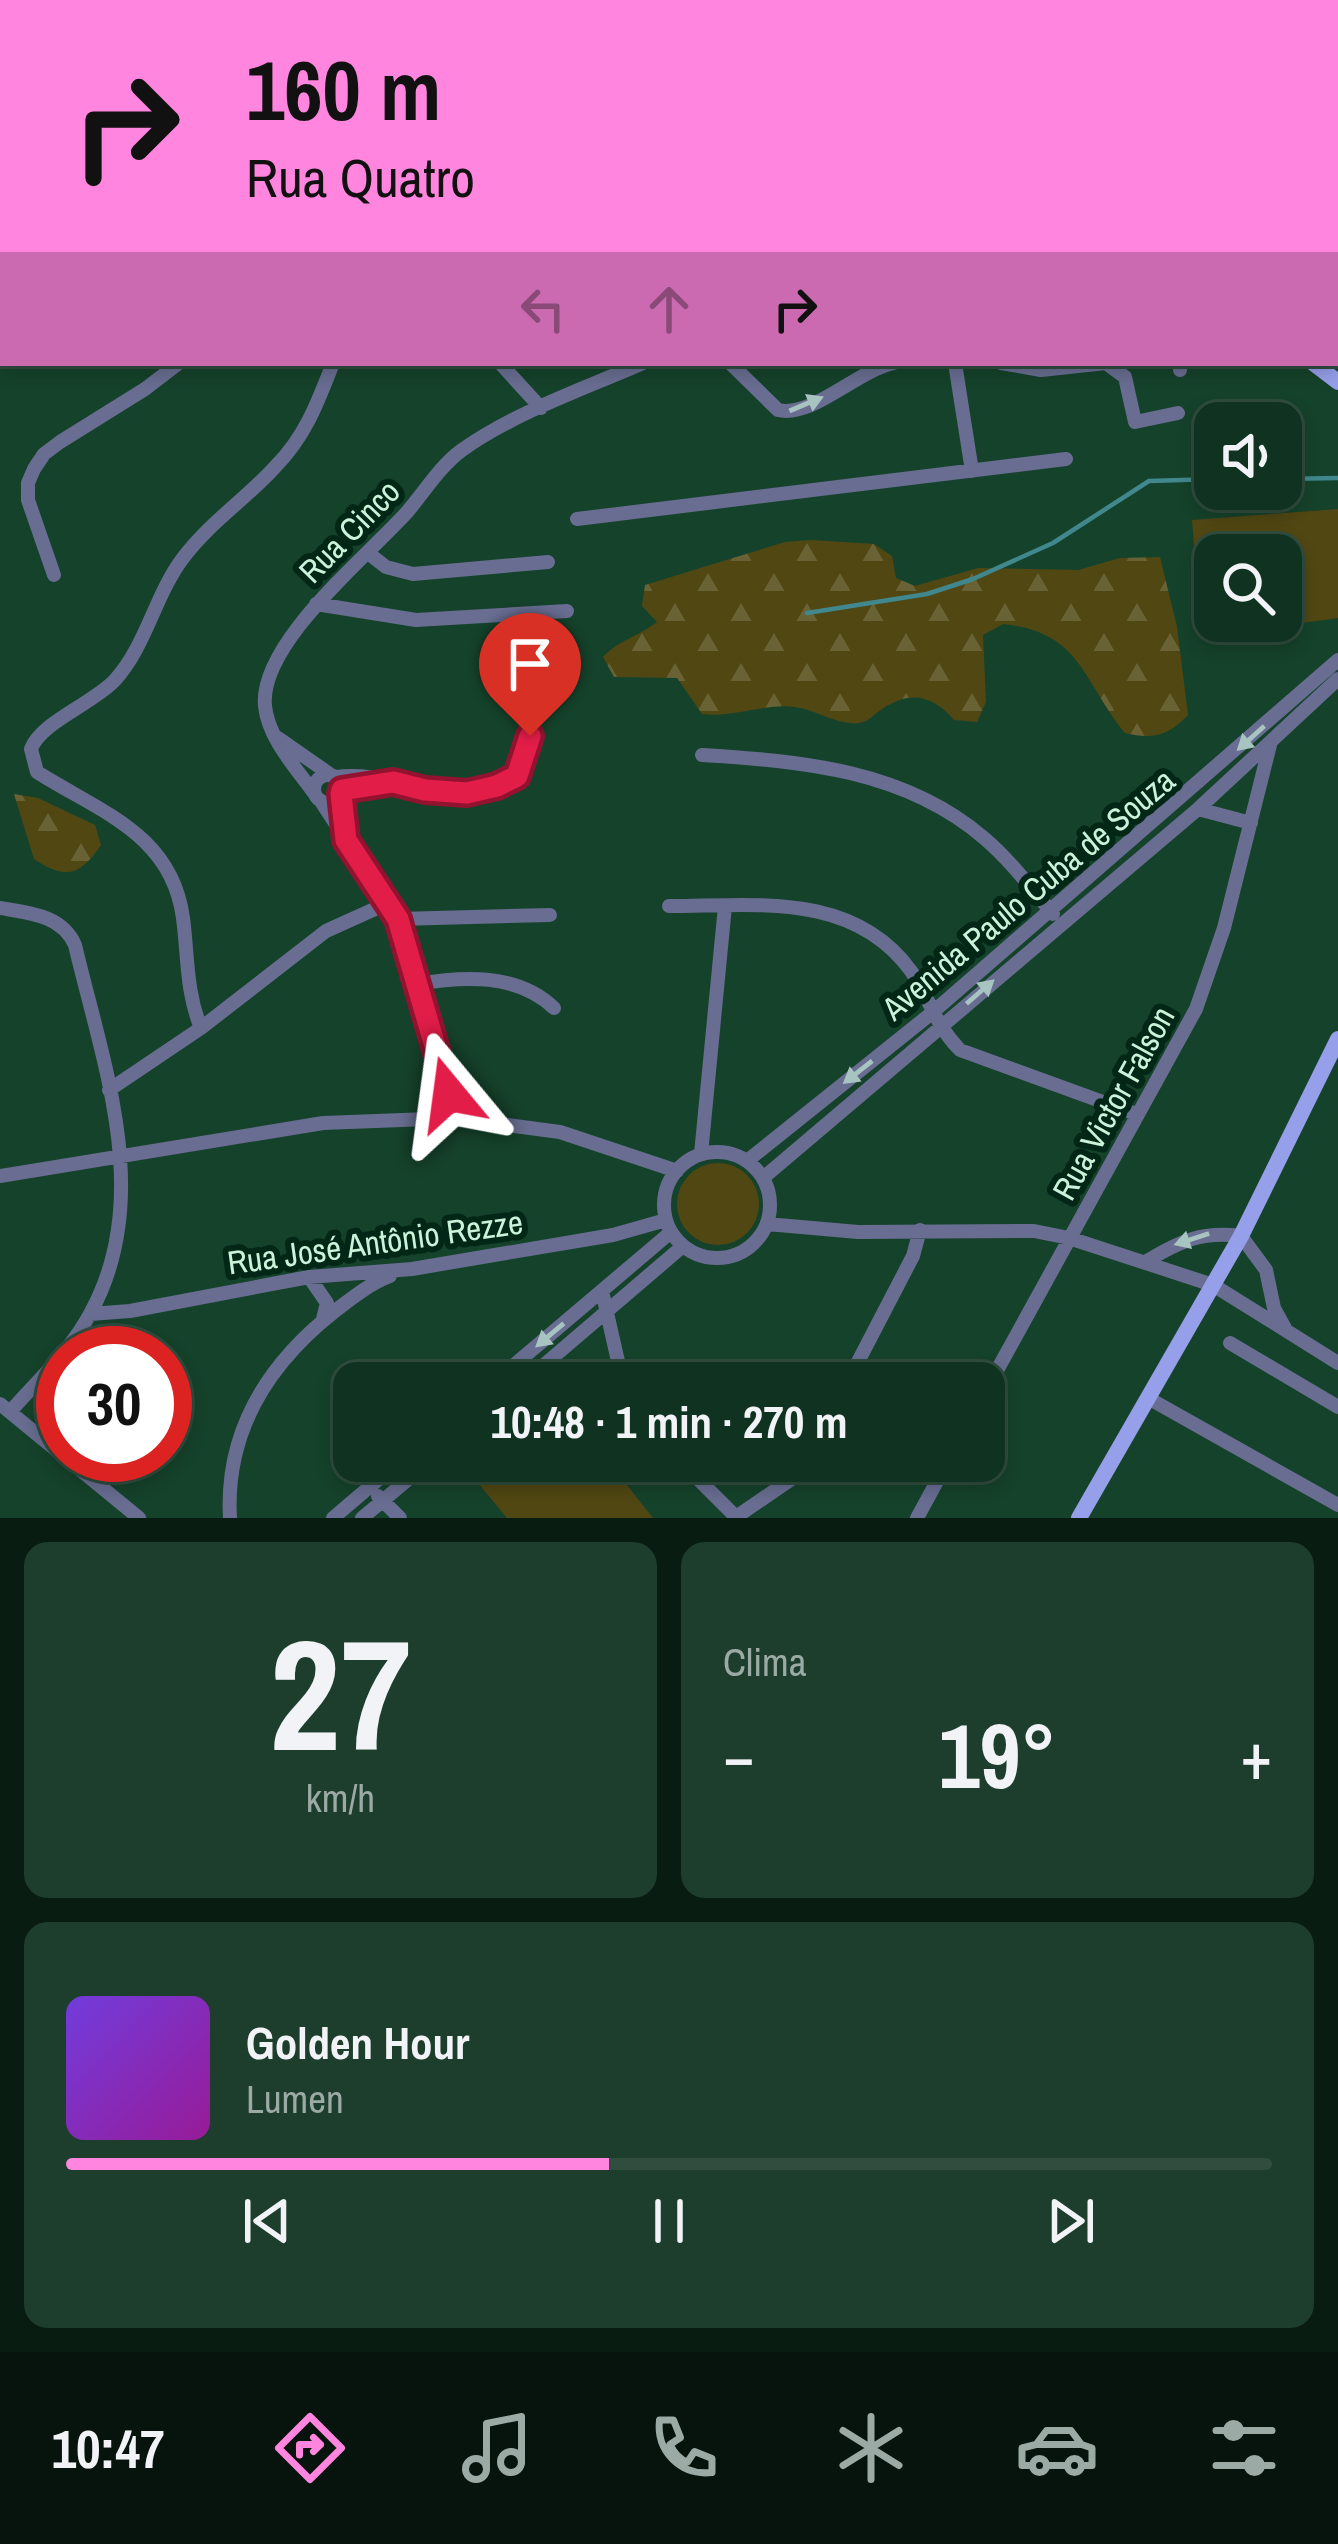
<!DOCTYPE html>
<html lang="pt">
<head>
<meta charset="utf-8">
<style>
	body { margin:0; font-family:"Archivo Narrow",sans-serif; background:#1e3e2d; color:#f1f3f6; height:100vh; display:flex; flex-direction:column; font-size:45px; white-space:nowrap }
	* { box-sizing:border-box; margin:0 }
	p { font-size:39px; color:#9caaa5 }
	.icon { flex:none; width:66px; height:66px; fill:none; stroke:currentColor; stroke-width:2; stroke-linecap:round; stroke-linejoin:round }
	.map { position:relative; height:1518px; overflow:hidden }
	.side { display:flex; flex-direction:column; gap:24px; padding:24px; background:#091c12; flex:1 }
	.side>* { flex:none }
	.banner { position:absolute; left:0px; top:0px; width:1338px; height:366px; box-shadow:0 6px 18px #0003,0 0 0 3px #304d3e; background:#ff85de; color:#111; overflow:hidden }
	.tools { position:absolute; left:1194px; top:402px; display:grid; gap:24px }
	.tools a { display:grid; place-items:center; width:108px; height:108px; border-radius:24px; background:#103220; box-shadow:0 6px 18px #0003,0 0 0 3px #304d3e; font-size:60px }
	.speed { position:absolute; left:36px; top:1326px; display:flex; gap:24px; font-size:60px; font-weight:700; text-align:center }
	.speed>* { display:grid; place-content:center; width:156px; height:156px; border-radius:50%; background:#103220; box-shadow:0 6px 18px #0003,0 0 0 3px #304d3e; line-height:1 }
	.speed .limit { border:18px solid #d22; background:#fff; color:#111 }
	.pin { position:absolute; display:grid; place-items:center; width:102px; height:102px; color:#fff; margin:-123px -51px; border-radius:50% 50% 50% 0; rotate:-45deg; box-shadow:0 0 12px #0007 }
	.pin .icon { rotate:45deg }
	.me { position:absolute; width:132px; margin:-66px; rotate:344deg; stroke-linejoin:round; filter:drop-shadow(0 0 9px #0008) }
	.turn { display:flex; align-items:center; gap:42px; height:252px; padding:0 48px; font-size:54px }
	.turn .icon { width:156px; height:156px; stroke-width:2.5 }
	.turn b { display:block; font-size:84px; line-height:102px }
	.lanes { display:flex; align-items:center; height:114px; padding:0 48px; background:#0003; justify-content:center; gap:60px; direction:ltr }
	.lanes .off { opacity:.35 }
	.big { font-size:90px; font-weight:700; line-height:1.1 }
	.side .tile { flex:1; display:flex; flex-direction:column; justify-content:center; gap:18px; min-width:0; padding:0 42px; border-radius:24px; background:#1e3e2d }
	.side .dial { align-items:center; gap:0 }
	.dial b { font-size:156px; line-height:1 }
	.song { display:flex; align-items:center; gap:36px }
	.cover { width:144px; height:144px; border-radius:18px; background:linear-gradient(135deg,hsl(260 70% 55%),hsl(300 70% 35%)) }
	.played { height:12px; border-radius:6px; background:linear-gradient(90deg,#ff85de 45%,#304d3e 45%) }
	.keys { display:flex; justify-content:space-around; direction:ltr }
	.heat { display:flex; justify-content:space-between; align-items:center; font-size:66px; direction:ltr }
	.side .tiles { flex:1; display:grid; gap:24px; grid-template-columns:1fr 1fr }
	.tile:last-child { grid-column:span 2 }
	.trip { position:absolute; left:333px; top:1362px; width:672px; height:120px; border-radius:24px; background:#103220; box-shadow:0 6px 18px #0003,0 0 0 3px #304d3e; font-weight:700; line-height:120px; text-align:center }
	.tabs { display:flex; height:192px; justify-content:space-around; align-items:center; background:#06140d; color:#9caaa5 }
	.tabs .icon { width:84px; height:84px }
	.tabs .on { color:#ff85de }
	.tabs b { font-size:54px; color:#f1f3f6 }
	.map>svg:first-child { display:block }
</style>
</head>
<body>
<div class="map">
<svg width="1338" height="1518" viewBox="0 0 1338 1518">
	<defs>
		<pattern id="forest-firs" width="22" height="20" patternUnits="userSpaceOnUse" patternTransform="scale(3)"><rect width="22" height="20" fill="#514713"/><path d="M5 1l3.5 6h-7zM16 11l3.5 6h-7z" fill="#696235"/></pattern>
	</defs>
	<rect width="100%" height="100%" fill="#15422b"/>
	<!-- forest -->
	<path fill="url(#forest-firs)" d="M811 540 874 544 892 556 896 578 915 586 978 568 1078 570 1120 558 1160 557 1177 627 1188 715C1169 735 1153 740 1125 733 1082 680 1081 632 1003 624L983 635 986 702 977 722 954 720C933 695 910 690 882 709 873 715 868 722 859 723 836 725 817 710 795 707 764 703 733 718 702 714L677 678 614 677 603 657C619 640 639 636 657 622L642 606 645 585 785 542Z
		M14 794 38 798 95 825 101 845C80 876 66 880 34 859Z"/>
	<!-- green -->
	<path fill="#514713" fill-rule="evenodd" d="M1338 509V618L1201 637 1192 520ZM1215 555H1281V621H1215Z
		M677 1204a41 41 0 1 1 82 0a41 41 0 1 1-82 0Z
		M460 1461H608L653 1518H507Z"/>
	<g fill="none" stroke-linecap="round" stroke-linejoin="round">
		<!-- stream -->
		<path stroke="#40888d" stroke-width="4.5" d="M1281 479 1338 478
			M807 613 927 594 973 579 1053 543 1149 481 1215 479"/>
		<!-- minor -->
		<path stroke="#686d91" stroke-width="14" d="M759 0 760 3
			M46 3 49 0
			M150 3 153 0
			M349 3 352 0
			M548 3 550 0
			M848 3 852 0
			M1050 3 1054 0
			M0 50 3 47
			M1335 81 1338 83
			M0 94 3 91
			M0 148 3 145
			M1335 157 1338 162
			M0 314 3 312
			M500 363 541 408
			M730 363 778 410C813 418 856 371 894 363
			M955 363 972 471
			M1001 363 1041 370 1106 363 1125 377 1135 422 1178 413
			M1180 370V363
			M577 519 1066 459
			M368 553 386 567 413 574 548 562
			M54 575 28 500V483L34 469 44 454 60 442 145 389 179 363
			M316 604 416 620 567 611
			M278 738 331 775
			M702 755C802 761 905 770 984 838 1010 860 1031 888 1053 914
			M314 789a14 14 0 1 1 28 0a14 14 0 1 1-28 0Z
			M336 777C397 769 458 815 517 776L531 736
			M342 790 382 783
			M314 793C296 768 268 738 265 706 259 643 368 556 408 511 425 491 440 466 462 450 516 412 583 389 643 363
			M341 794 346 840
			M320 800 398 919 455 1118
			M1198 809 1251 823
			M669 906C755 906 853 891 911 971 931 1000 933 1022 960 1050L1136 1114
			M0 908C29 913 62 915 75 945 103 1064 154 1197 91 1312 71 1350 38 1380 10 1412
			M398 919 550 915
			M417 984C463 976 518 973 554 1008
			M201 1028C186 992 188 956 183 918 172 834 100 812 37 772L31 749C41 722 94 703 115 680 146 646 155 595 183 558 209 523 246 499 275 467 305 437 318 402 333 363
			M109 1090 201 1028 326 931 388 903
			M664 1205a53 53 0 1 1 106 0a53 53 0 1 1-106 0Z
			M701 1154 725 906
			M747 1161 933 1012 1338 660
			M0 1176 323 1123 455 1118 560 1132 677 1171
			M763 1178 1198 809 1338 679
			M767 1224 858 1232 1034 1231 1069 1238 1213 1285 1338 1363
			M1147 1261C1180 1241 1202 1231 1241 1236L1266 1270 1274 1308 1285 1328
			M309 1277 327 1303 323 1319
			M602 1291 623 1383
			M90 1314 130 1311 309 1277 412 1269 613 1235 666 1220
			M1230 1343 1338 1407
			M493 1383 671 1232
			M523 1383 683 1246
			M847 1383 913 1256 920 1230
			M984 1394 1196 1009 1224 928 1270 745
			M1148 1398 1338 1505
			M0 1404 139 1518
			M680 1461 737 1518
			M378 1496 400 1518
			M736 1517 793 1478 805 1461
			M230 1518C225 1431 269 1363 335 1311 352 1298 369 1284 390 1276
			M333 1518 400 1461
			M362 1518 430 1461
			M917 1518 948 1461"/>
		<!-- major -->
		<path stroke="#969fe9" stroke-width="16" d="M1125 0 1126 3
			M1138 0V3
			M1313 363 1338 382
			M1079 1518 1241 1236 1338 1039"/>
	</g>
	<!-- one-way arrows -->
	<defs><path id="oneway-solid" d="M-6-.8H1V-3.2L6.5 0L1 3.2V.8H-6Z" transform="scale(3)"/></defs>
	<g fill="#a8c4c1">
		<use href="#oneway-solid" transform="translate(806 404) rotate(-23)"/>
		<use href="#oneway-solid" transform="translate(1251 738) rotate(138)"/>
		<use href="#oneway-solid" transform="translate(980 992) rotate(-41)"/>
		<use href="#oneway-solid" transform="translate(858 1072) rotate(142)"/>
		<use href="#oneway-solid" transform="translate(1192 1239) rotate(162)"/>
		<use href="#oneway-solid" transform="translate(550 1335) rotate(140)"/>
	</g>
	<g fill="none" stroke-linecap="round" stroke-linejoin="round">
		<defs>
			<path id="route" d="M449 1094 398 919 346 840 341 794 342 790 393 782 425 790 467 793 497 786 517 776 530 736"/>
		</defs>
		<!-- route casing -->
		<use href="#route" stroke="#92132f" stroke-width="30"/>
		<!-- route -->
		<use href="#route" stroke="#e11d48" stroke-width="21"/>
	</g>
	<g text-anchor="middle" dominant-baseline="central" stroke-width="12" stroke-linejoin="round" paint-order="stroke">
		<!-- street labels -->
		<g font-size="33" fill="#cbf3db" stroke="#022716">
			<text transform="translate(349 531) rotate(-46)">Rua Cinco</text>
			<text transform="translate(1028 894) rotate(-40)">Avenida Paulo Cuba de Souza</text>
			<text transform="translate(1113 1103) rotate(-61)">Rua Victor Falson</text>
			<text transform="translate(375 1242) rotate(-8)">Rua José Antônio Rezze</text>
		</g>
	</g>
</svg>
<div class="tools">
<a><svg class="icon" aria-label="sound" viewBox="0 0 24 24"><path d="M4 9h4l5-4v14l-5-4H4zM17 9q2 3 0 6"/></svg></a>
<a><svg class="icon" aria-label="search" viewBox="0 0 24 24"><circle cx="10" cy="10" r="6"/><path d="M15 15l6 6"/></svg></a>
</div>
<div class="speed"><div class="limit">30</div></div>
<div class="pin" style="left:530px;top:736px;background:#d93025"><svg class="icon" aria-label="arrive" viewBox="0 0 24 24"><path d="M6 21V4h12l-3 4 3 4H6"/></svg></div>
<svg class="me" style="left:449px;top:1094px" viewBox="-20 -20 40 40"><path d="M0-17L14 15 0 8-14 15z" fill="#e11d48" stroke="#fff" stroke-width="4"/></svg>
<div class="trip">10:48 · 1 min · 270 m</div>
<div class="banner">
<div class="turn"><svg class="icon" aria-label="right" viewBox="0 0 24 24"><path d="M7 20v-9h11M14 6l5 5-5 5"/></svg><div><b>160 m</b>Rua Quatro</div></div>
<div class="lanes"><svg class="icon off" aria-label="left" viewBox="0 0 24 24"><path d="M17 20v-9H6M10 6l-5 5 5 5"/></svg><svg class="icon off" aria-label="ahead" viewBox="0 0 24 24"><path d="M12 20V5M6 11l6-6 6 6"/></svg><svg class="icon" aria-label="right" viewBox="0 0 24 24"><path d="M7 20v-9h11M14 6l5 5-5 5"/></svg></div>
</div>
</div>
<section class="side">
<div class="tiles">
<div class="tile dial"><b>27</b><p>km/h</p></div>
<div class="tile"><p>Clima</p>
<div class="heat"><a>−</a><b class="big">19°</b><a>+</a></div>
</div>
<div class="tile">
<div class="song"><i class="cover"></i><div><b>Golden Hour</b><p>Lumen</p></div></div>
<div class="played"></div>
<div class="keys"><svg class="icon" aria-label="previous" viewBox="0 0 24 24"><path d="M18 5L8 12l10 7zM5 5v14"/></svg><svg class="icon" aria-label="pause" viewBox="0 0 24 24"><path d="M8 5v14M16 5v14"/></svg><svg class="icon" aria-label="next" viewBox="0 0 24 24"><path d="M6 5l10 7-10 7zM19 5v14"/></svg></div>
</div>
</div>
</section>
<nav class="tabs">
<b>10:47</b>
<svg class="icon on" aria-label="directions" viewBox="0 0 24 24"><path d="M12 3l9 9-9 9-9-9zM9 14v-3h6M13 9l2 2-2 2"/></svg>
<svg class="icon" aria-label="music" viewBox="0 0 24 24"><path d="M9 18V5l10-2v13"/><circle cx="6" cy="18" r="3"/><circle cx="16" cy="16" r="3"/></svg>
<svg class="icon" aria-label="phone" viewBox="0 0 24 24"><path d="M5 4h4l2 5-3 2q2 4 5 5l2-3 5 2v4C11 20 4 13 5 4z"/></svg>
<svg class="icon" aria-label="climate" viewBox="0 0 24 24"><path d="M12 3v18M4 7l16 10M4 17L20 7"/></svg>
<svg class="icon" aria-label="car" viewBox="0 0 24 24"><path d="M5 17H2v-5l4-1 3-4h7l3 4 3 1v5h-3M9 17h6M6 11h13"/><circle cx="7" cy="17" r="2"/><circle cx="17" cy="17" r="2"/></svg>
<svg class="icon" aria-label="filters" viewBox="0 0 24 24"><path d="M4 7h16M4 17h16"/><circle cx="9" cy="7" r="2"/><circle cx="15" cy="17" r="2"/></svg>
</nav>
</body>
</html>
